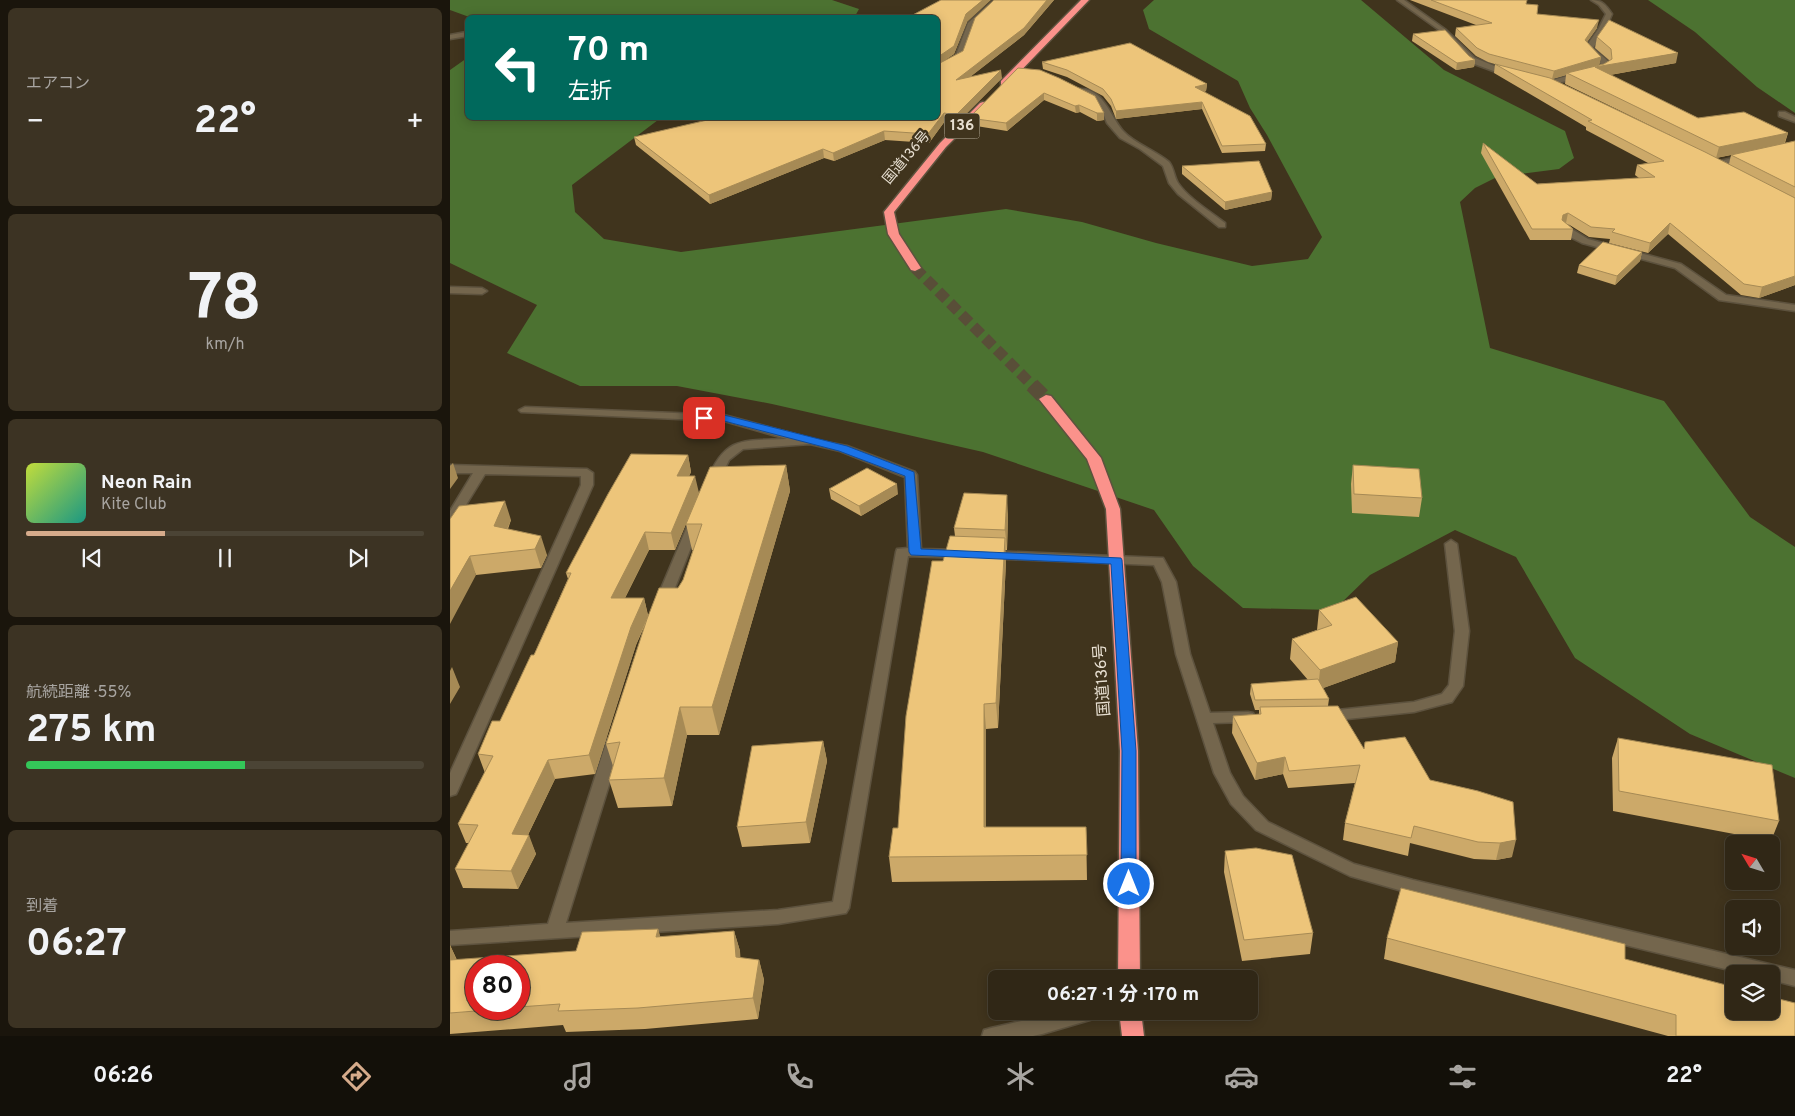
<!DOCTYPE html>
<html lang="ja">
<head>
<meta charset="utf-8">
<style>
	body { margin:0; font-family:Overpass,"Noto Sans JP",sans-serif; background:#3c3323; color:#f1f3f6; height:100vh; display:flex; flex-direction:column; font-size:19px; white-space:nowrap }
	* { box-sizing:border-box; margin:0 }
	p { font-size:16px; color:#a8a5a1 }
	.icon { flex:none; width:28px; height:28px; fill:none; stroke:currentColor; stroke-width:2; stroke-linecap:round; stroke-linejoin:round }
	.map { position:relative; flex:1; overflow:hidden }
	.side { display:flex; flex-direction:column; gap:8px; padding:8px; background:#1a150c; width:450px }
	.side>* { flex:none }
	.banner { position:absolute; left:15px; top:15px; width:475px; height:105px; border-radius:8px; box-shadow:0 2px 12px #0003,0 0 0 1px #4b4435; background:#00695c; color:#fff; overflow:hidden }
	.needle { width:32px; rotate:308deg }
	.buttons { position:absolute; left:1275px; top:835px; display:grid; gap:10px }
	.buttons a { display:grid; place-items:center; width:55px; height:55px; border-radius:8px; background:#302716; box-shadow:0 2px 12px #0003,0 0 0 1px #4b4435; font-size:25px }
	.speed { position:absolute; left:15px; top:955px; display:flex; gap:10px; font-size:25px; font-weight:700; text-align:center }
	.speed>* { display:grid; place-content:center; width:65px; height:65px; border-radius:50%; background:#302716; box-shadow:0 2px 12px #0003,0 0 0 1px #4b4435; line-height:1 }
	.speed .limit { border:8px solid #d22; background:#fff; color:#111 }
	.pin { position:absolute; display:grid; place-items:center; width:42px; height:42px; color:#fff; margin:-21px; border-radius:10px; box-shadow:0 2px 8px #0006 }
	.me { position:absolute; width:55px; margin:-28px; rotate:0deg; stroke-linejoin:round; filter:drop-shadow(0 0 4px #0008) }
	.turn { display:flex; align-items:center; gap:18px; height:105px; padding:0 20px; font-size:22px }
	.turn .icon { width:65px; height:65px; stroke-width:2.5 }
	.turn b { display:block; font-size:35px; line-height:42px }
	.big { font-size:38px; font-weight:700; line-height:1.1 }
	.side .widget { flex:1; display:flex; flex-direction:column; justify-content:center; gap:8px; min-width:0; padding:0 18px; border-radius:8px; background:#3c3323 }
	.side .dial { align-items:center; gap:0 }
	.dial b { font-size:65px; line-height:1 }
	.song { display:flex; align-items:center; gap:15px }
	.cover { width:60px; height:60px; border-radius:8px; background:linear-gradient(135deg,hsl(70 70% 55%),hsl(170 70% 35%)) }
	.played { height:5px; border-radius:2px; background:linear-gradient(90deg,#d6ab8b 35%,#4b4435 35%) }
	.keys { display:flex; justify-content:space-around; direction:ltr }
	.heat { display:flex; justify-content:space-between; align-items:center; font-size:28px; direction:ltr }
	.charge { height:8px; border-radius:4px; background:linear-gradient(90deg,#34c759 55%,#4b4435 0) }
	.trip { position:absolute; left:538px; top:970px; width:270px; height:50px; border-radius:8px; background:#302716; box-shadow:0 2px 12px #0003,0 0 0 1px #4b4435; font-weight:700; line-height:50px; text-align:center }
	.tabs { display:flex; height:80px; justify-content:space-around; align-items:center; background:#131009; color:#a8a5a1 }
	.tabs .icon { width:35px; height:35px }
	.tabs .selected { color:#d6ab8b }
	.tabs b { font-size:22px; color:#f1f3f6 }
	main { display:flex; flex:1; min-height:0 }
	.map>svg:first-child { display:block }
</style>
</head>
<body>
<main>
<section class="side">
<div class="widget"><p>エアコン</p>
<div class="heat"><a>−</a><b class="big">22°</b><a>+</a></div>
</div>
<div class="widget dial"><b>78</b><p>km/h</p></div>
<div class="widget">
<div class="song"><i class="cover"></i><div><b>Neon Rain</b><p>Kite Club</p></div></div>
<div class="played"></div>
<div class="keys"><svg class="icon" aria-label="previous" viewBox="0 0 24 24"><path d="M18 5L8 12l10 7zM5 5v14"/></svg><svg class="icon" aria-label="pause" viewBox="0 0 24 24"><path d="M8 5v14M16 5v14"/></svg><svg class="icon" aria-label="next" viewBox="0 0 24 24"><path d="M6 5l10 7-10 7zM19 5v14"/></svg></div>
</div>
<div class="widget"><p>航続距離 · 55%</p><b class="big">275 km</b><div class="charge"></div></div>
<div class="widget"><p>到着</p><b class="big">06:27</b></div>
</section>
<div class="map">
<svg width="1345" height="1036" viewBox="0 0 1345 1036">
	<rect width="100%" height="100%" fill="#40341d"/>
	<!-- forest -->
	<path fill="#4c7231" d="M0 0H382L409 9 404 18H22L0 10Z
		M704 0H911L994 70 1115 131 1124 158 1109 169 1047 177 1025 188 1010 202 1040 348 1214 401 1300 517 1345 547V778L1240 734 1125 658 1066 557 1005 530 920 575 884 610 793 608 743 566 704 510 533 452 322 404 227 386H130L57 353 87 305 0 263V70L17 58 18 118H215L208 120 122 185 125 212 154 239 231 252 556 209 632 222 706 243 802 266 858 259 872 237 817 135 800 108 788 81 699 29 693 10Z
		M1198 0H1345V113L1307 87 1245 32Z"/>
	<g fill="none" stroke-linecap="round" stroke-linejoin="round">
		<!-- highway-tunnel-far1 -->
		<path stroke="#594e38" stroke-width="11" stroke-dasharray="11 5.5" stroke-linecap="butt" d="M465 268 583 386"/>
		<!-- highway-tunnel -->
		<path stroke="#594e38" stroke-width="15" stroke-dasharray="15 8" stroke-linecap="butt" d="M582 385 596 399"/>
		<defs>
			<path id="street" d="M544 0H550L524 24 512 58 488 72V67L506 55 518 23Z
				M947 0H954L996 30 1025 58 1064 74 1057 76 1019 62 992 32Z
				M1141 0C1152 0 1156 5 1162 14L1156 28 1143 48 1158 61 1159 68 1151 73 1099 85V81L1151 67V64L1135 48 1149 28 1156 14 1149 5Z
				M16 32 18 36 0 39V35Z
				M629 89C654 87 661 119 674 132 684 143 706 151 719 162 724 168 724 177 728 183 738 198 761 212 775 223V227H769L728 194 719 183 713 166 690 149 670 138 657 123 651 108 646 102 629 93Z
				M1329 112H1335L1345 117V122L1329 116Z
				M1296 155 1300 157 1299 159 1265 166 1261 163Z
				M1115 225 1138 239 1231 264 1276 295 1345 305V311L1269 300 1225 268 1132 243 1120 237 1112 230V226Z
				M0 287 32 288 37 291 32 294 0 293Z
				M75 407 274 415 352 436 354 438 397 446 465 472 467 475 471 549 511 550 517 554 511 558 458 556 399 908 396 913 328 924 0 945V931L98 924 157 740 160 736 165 735 170 736 173 740 116 923 328 910 383 902 446 552 447 549 458 548 455 477 390 451 360 444 293 449 279 460 269 481 263 485 257 481C275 435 294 441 337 439L274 421 71 412 69 410Z
				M0 465 137 469 143 473V485L8 790 6 794 0 796V773L131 485V476L35 474 6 521 0 525V511L23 473H0Z
				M245 518 251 522 219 603 217 606H207L205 603 239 522Z
				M1001 540 1007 544 1019 631 1013 686 1002 702 964 712 878 721 873 720 871 716 873 712 878 711 964 702 992 694 999 685 1005 631 995 544Z
				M539 551 713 558 726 582 740 654 760 713 798 712 803 713 805 717 803 721 798 722 763 723 780 773 793 796 818 822 904 864 963 880 1345 970V986L1321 980V974H1296L963 894 900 876 806 830 781 804 764 773 726 654 712 582 704 565 534 558 533 555Z
				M615 1011H653L650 1017 592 1034 583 1036H532L534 1030 541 1028Z"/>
			<path id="highway" d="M631 0H639L557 85H551V81Z
				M533 102 536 103V107L496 147 444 212 449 234 471 268 465 271 461 270 438 234 434 212 490 143 530 103Z
				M596 395 601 396 651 458 670 509 688 751 690 979H668L670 751 656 509 637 459 589 399Z
				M669 1011H691L694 1036H672Z"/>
		</defs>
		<!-- street casing -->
		<use href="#street" stroke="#5d523e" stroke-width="3"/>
		<!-- highway casing -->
		<use href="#highway" stroke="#5d523e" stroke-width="3"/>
		<!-- street -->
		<use href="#street" fill="#74664d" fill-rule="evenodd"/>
		<!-- highway -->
		<use href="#highway" fill="#fb928b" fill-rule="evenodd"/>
	</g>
	<!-- wall -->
	<path fill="#cca969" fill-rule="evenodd" d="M544 0H604L574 35 521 76 552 78 507 123 495 121 479 143 435 140 384 161 374 158 260 204 186 145 184 137 488 118V18L517 22 504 54 492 62 513 51Z
		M960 0H1071L1087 14 1147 28 1137 42 1151 57 1149 65 1154 64 1159 61V60L1145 48 1147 37 1226 63 1160 75 1248 118 1338 133 1335 143 1345 141V285L1309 298 1291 295 1218 234 1198 253 1159 243 1160 239 1139 237 1118 224 1123 229 1121 240H1080L1031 153 1033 143 1087 184 1189 178 1185 175 1187 165 1198 163 1136 130V127L1044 73 1045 64 1051 66 1038 62 1026 56 1005 36 1006 28 1026 25ZM1116 75 1115 84 1220 135 1102 79ZM1281 155 1279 164 1266 158Z
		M963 34 1019 56 1025 60 1024 67 1006 70 962 41Z
		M592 62 757 84 756 91 754 92 816 144 815 151 772 153 752 109 666 119 661 106 653 96 617 77 593 69Z
		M609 78 654 120 647 121 630 112 626 113 594 100 557 131 520 125 519 118Z
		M732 166 822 192 821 200 775 210 732 174Z
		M1192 252 1190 261 1165 285 1127 273 1129 265Z
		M238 455 241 472 239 476 249 493 336 465 340 491 269 735H237L222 806 168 808 159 780 163 766 156 744 195 625 186 645 145 774 105 779 78 835 86 854 68 889 13 888 5 869 19 843H16L8 824 35 773 28 754 50 721 84 655 118 579 116 573ZM236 524 242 550H243L233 580 228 588 198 615 194 598H175L199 550H225Z
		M903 465 972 498 969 517 902 513 901 484Z
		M379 489 448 494 411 516 381 499Z
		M558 514 557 550H555L556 561 548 728 536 729V827H636L637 880 442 882 439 857 448 828 505 536 504 528Z
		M0 519 61 520 58 529 97 555 91 568 26 575Z
		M869 610 948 642 945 662 873 688 879 699 878 706 914 749 980 780 1028 791 1062 857 1046 860 1024 859 960 843 958 856 893 840 895 823 905 783 838 788 833 774 805 780 782 733 783 716 809 714V710H805L800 694 801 684 858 680 840 659 842 639 867 630Z
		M1168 738 1329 821 1321 841 1163 811 1162 758Z
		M373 741 377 761 360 843 292 847 287 827Z
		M775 851 863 933 860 954 792 961 774 872Z
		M208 929 210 937 284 931 290 951V958L309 960 314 980 308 1019 195 1029 116 1032 113 1025 0 1034V945L7 960 126 951ZM69 966V1009H26Z
		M937 938 1175 959 1345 1036H1218L934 959Z"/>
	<!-- shaded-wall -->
	<path fill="#a68a55" d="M533 0H541L517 22 504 54 488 65V57L516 14Z
		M597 0H604L574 35 506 88V80Z
		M1149 20 1147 28 1133 48 1135 40Z
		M1228 53 1226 63 1143 78 1145 67Z
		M1151 57 1149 66 1117 73 1116 75 1102 79 1104 71Z
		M1025 60 1024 67 1006 70 1007 63Z
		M551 70 552 78 507 123 506 115Z
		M757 84 756 91 745 94V87Z
		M594 93V100L557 131 556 123Z
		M752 102V109L666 119V111Z
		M629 105 630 112 626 113 625 106Z
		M494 113 495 121 479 143 478 134Z
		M647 113H654V120L647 121Z
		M434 131 435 140 384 161 383 153Z
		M1338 133 1334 144 1266 158 1269 147Z
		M373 149 374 158 260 204 259 195Z
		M822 192 821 200 775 210V202Z
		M1118 213 1116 223 1110 225 1113 215Z
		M1220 223 1218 234 1198 253 1200 243Z
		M1192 252 1190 261 1165 285 1167 276Z
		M1345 276V285L1309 298 1312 287Z
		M238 455 241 472 231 494 227 476Z
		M3 463 8 478 0 489V466Z
		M336 465 340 491 269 735 262 707Z
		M245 476 249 493 225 550 221 533Z
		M447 484 448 494 411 516 409 506Z
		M557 495 558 514 557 550 555 530Z
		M55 501 61 520 50 545 44 526Z
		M195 532 199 550 166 616 161 598Z
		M91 536 97 555 91 568 85 549Z
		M555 538 556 561 548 728 546 703Z
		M20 556 26 575 0 624V591Z
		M194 598 198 616 186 645 145 774 139 755 181 627Z
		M948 642 945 662 868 690 870 670Z
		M2 667 10 687 0 704V671Z
		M534 704 536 729V852L534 827Z
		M230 707 237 735 222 806 214 778Z
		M373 741 377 761 360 843 356 822Z
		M835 757 833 774 805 780 807 763Z
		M98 760 105 779 69 853 62 834Z
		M79 835 86 854 68 889 61 871Z
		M1066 840 1062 857 1046 860 1050 843Z
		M208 929 214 949 206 937Z
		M284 931 290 951 292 978 286 957Z
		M0 945 8 963 0 980Z
		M309 960 314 980 308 1019 303 998Z"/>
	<!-- building -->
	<path fill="#edc57a" stroke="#a68a55" d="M491 0H533L516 14 504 46 488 57V18H457Z
		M544 0H597L574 28 506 80 551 70 506 115 494 113 478 134 434 131 383 153 373 149 259 195 184 137 266 118H488V64L513 51 525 18Z
		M981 0H1077L1076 4 1088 5 1087 14 1149 20 1135 40 1151 57 1104 71 1039 54 1027 48 1006 28 1042 23Z
		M1159 20 1228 53 1145 67 1248 118 1294 112 1338 133 1269 147 1117 73 1154 64 1162 59 1161 49 1147 37Z
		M995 30 1019 56 1025 60 1007 63 963 34Z
		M680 43 757 84 745 87 800 116 816 144 772 146 752 102 666 111 661 99 653 89 617 70 592 62Z
		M1045 64 1100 78 1255 152 1345 198V276L1312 287 1294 284 1220 223 1200 243 1162 232 1165 229 1141 227 1118 213 1113 215 1112 220 1123 229H1082L1033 143 1087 184 1205 177 1187 165 1214 161 1138 121 1142 120Z
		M568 68 590 70 609 78 645 96 654 113H647L629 105 625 106 594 93 556 123 519 118Z
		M1345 141V187L1281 155Z
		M809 161 822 192 775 202 732 166Z
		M1153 242 1192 252 1167 276 1129 265Z
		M181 454 238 455 227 476H245L221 533 195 532 161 598H194L181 627 139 755 98 760 62 834 79 835 61 871 5 869 28 825 8 824 43 756 28 754 42 721H50L81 655H84L121 573H116L158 494Z
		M336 465 262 707H230L214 778 159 780 170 742 156 744 197 619 209 588H228L233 580 252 524H236L260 467Z
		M903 465 969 469 972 498 904 494Z
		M417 468 447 484 409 506 379 489Z
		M514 493 557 495 555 530 504 528Z
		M55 501 44 526 91 536 85 549 20 556 0 591V519L9 506Z
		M500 536 555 538 546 703 534 704V827H636L637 855 439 857 443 828H448L456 716 482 561H493Z
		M906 597 948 642 870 670 842 639 882 625 869 610Z
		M868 679 879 699 805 700 801 684Z
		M888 706 914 749 915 742 955 737 980 780 1028 791 1063 802 1066 840 1050 843 1028 842 964 826 961 838 895 823 910 765 839 771 835 757 807 763 783 716 811 714 810 707Z
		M1168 738 1322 765 1329 821 1169 791Z
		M373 741 356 822 287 827 302 746Z
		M806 848 842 855 863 933 794 940 775 851Z
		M951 888 1175 944V959L1284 987V1011H1321V997L1345 1003V1036H1226V1015L937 938Z
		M208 929 206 937 284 931 286 957 309 960 303 998 188 1008 108 1011 110 1004 69 1007V966H26V1009H51L0 1013V960L126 951 132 932Z"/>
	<!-- route -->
	<path fill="#1a73e8" stroke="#114b97" d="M254 414 274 415 397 446 464 472 471 549 671 558 672 560 686 751V884L684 888 679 890 673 888 671 884 672 751 661 564 461 555 459 552 455 476 389 451 274 421 250 420 249 418Z"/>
	<g text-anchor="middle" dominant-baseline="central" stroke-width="5" stroke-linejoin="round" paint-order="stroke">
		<!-- far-street labels -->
		<g font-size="14" fill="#e7dfd1" stroke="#40341d">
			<text transform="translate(457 158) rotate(-50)">国道136号</text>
		</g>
		<!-- shield labels -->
		<rect fill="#40341d" stroke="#b5ac9b" stroke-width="1" x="494.5" y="113.5" width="35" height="25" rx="4"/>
		<g font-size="15" font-weight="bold" fill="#e7dfd1">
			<text x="512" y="126">136</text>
		</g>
		<!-- street labels -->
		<g font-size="16" fill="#e7dfd1" stroke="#40341d">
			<text transform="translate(653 680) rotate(-94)">国道136号</text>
		</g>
	</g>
</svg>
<div class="buttons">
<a><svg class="needle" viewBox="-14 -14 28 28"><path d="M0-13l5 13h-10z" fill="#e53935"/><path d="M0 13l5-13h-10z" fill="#a8a5a1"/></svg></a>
<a><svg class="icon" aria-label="sound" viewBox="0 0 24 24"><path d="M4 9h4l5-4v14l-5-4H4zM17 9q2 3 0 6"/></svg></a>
<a><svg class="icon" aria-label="layers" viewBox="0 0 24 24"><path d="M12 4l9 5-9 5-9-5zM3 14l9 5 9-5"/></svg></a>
</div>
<div class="speed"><div class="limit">80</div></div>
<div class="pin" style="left:254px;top:418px;background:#d93025"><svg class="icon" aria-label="arrive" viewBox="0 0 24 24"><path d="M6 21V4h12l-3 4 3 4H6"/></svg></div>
<svg class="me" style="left:679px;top:884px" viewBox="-20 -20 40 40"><circle r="17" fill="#1a73e8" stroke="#fff" stroke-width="3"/><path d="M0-11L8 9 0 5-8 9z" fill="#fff"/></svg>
<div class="trip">06:27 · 1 分 · 170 m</div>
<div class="banner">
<div class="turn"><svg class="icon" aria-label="left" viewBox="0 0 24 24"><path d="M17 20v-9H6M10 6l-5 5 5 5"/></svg><div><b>70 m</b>左折</div></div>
</div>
</div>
</main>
<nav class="tabs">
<b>06:26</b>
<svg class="icon selected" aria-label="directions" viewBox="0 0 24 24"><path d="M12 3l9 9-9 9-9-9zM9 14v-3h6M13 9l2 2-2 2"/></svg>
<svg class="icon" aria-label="music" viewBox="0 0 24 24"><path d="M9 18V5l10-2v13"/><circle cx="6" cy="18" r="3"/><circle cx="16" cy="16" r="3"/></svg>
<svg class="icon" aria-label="phone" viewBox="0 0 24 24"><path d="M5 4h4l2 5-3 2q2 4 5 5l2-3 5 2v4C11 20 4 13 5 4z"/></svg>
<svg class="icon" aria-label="climate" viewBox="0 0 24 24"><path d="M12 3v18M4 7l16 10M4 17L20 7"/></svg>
<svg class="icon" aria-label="car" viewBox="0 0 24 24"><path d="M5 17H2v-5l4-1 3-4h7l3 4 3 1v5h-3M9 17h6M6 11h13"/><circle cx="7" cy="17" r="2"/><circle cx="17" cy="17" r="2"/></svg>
<svg class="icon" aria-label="filters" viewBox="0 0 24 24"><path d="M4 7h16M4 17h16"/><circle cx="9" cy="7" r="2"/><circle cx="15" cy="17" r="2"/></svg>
<b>22°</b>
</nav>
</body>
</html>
